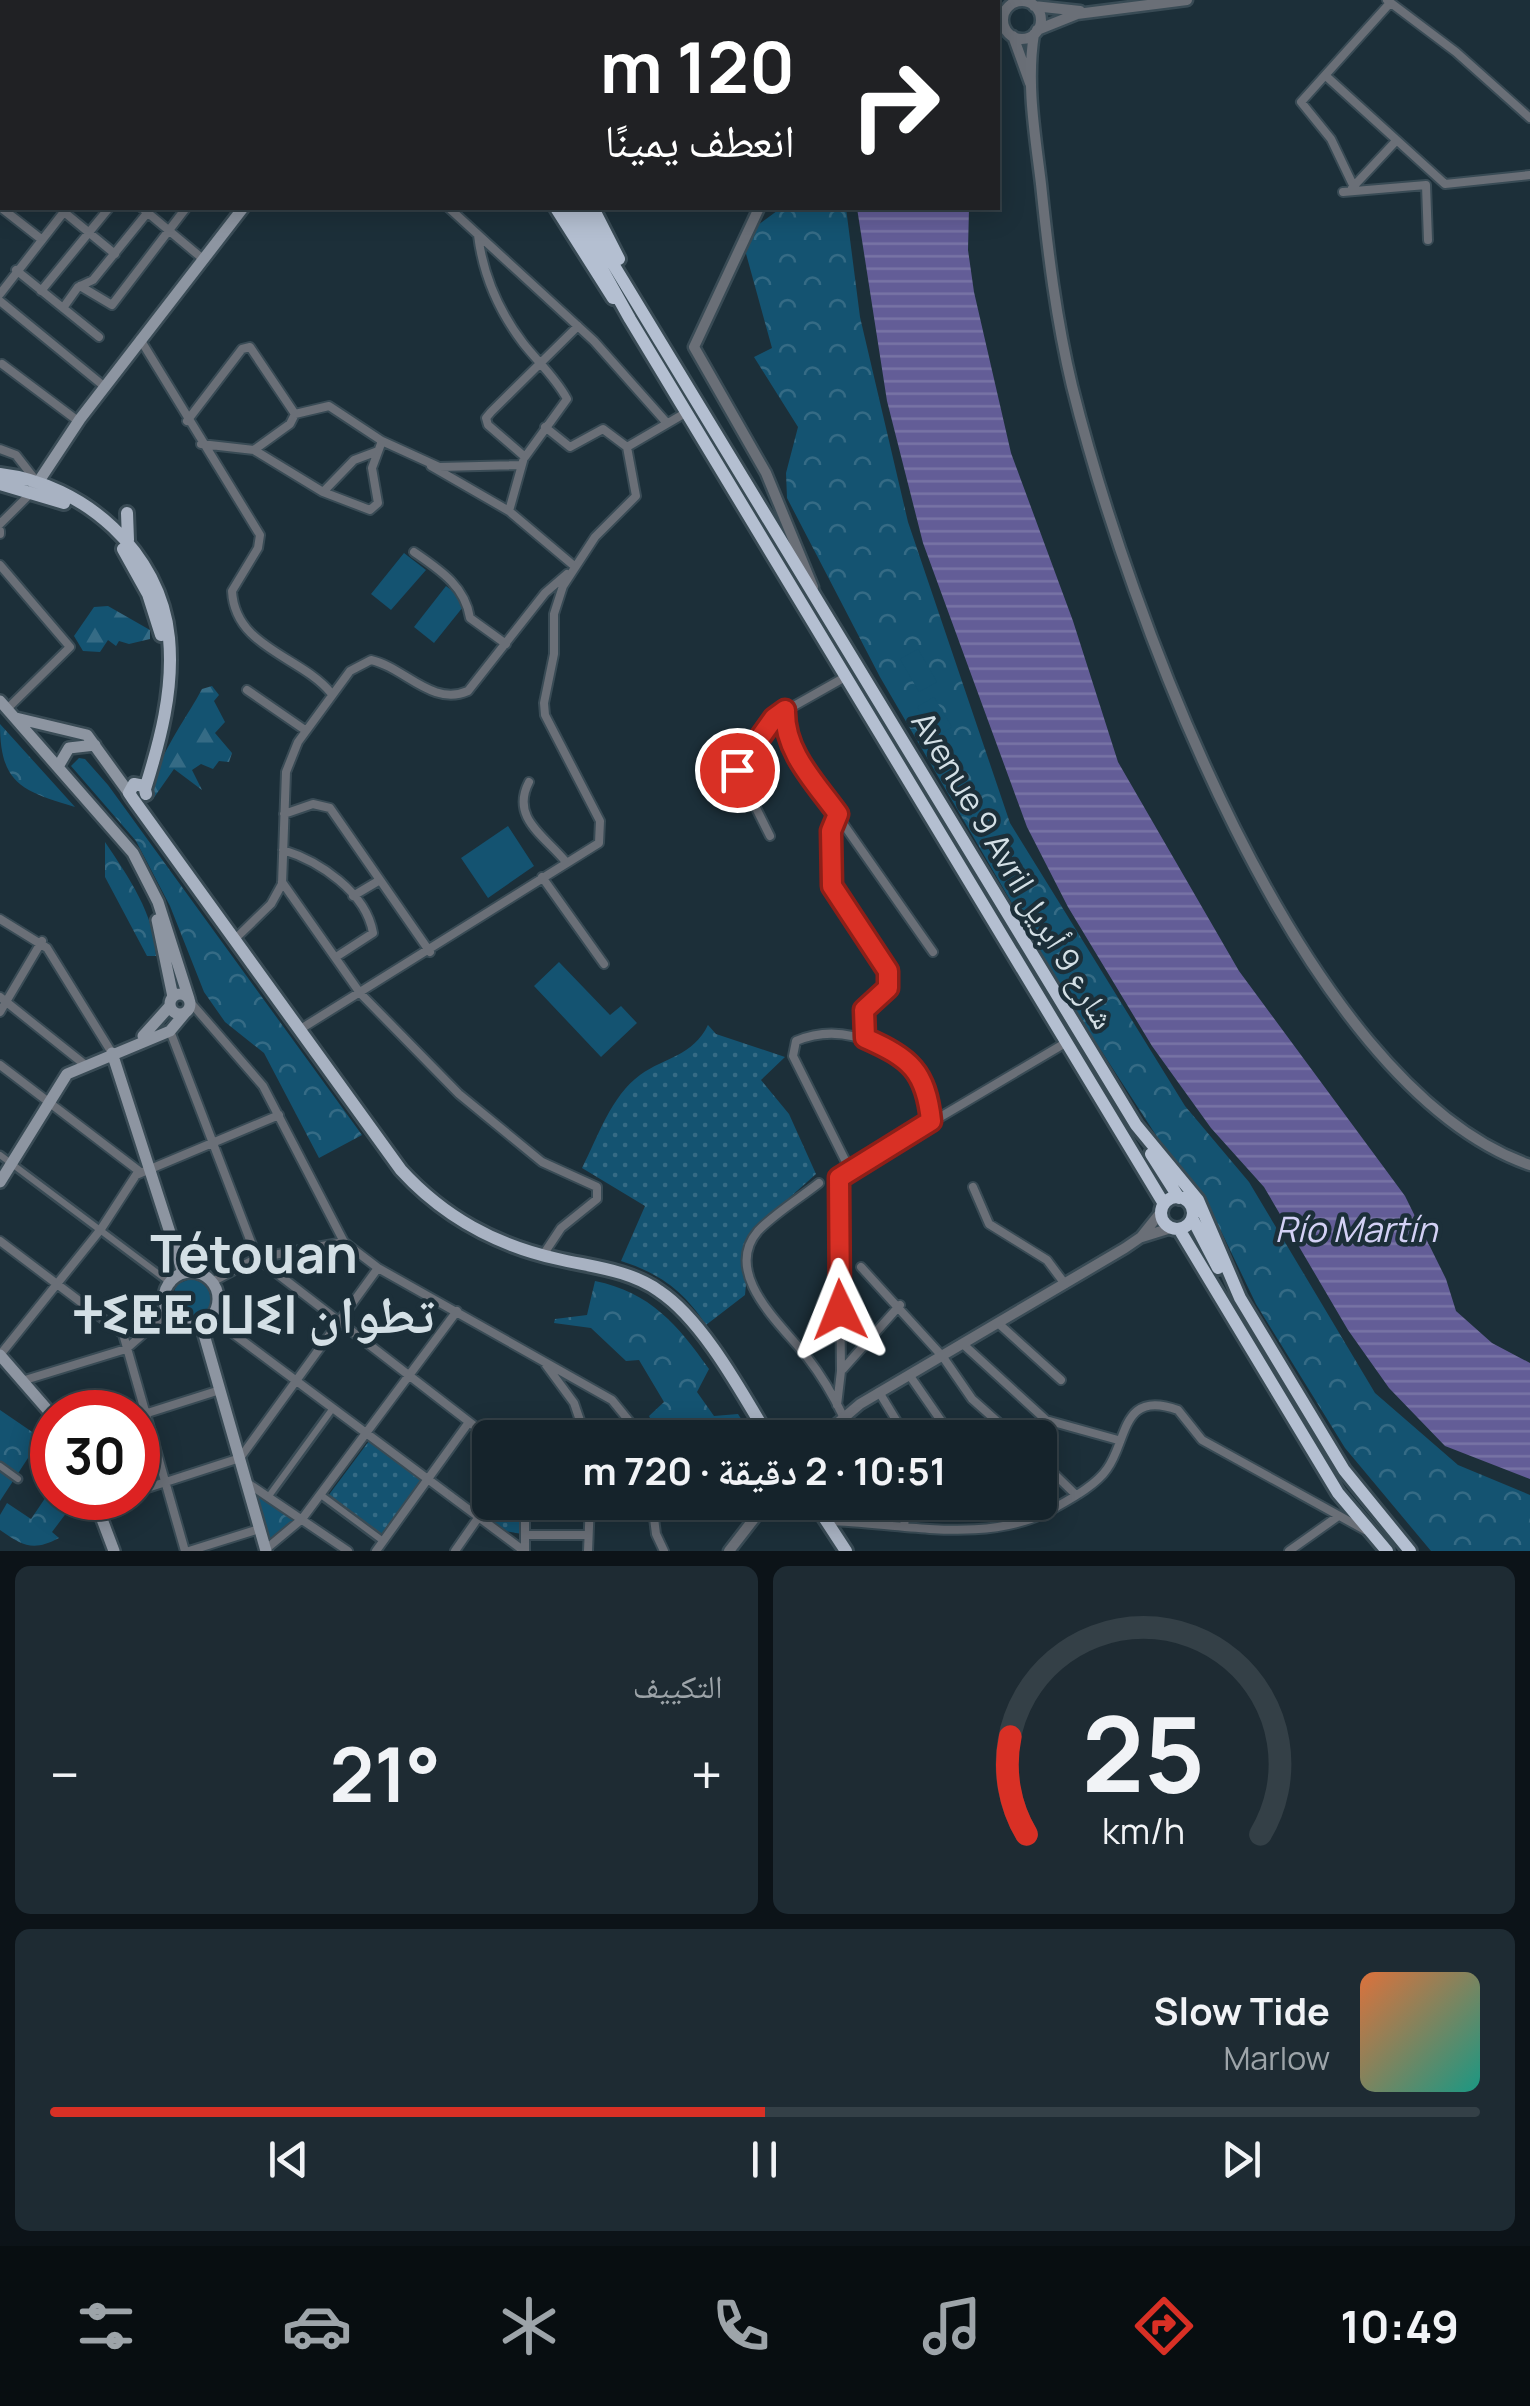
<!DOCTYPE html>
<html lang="ar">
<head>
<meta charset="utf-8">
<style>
	body { margin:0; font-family:Manrope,"Noto Naskh Arabic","Noto Sans Tifinagh",sans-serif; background:#1e2b33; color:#f1f3f6; direction:rtl; height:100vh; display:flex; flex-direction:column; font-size:38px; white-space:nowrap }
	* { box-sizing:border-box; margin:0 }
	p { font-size:32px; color:#9da4a9 }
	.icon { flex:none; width:55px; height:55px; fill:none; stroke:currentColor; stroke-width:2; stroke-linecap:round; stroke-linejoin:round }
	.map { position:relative; height:1551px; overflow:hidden; direction:ltr }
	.panel { display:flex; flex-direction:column; gap:15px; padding:15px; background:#0c1318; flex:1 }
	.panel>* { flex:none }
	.hud { position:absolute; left:0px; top:0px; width:1000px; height:210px; box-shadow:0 5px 25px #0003,0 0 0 2px #344047; direction:rtl; background:#202124; color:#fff; overflow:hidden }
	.speed { position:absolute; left:30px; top:1390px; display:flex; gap:20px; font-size:50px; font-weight:700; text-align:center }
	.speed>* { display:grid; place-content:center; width:130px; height:130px; border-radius:50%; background:#15232b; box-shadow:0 5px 25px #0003,0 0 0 2px #344047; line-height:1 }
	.speed .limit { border:15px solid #d22; background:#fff; color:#111 }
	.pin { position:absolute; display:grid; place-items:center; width:85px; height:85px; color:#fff; margin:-42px; border:5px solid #fff; border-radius:50%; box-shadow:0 2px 10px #0007 }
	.me { position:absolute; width:110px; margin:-55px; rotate:358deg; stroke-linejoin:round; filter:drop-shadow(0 0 8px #0008) }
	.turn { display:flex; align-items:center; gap:35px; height:210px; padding:0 40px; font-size:45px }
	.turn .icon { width:130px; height:130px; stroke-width:2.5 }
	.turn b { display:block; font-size:70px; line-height:85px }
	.big { font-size:75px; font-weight:700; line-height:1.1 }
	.panel .tile { flex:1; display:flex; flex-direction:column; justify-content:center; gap:15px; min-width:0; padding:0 35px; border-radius:15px; background:#1e2b33 }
	.panel .dial { align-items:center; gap:0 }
	.dial svg { height:260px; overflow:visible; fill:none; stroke:#344047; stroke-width:7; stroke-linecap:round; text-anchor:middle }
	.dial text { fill:#f1f3f6; stroke:none }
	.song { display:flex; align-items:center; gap:30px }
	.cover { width:120px; height:120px; border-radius:15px; background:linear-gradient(135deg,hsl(20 70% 55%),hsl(170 70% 35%)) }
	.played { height:10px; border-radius:5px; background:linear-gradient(90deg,#d93025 50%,#344047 50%) }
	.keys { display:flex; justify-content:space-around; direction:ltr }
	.heat { display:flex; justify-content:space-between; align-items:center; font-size:55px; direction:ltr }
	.panel .tiles { flex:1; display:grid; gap:15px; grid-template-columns:1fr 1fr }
	.tile:last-child { grid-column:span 2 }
	.trip { position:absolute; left:472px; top:1420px; width:585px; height:100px; border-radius:15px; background:#15232b; box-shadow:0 5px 25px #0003,0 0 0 2px #344047; font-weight:700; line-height:100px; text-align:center; direction:rtl }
	.dock { display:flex; height:160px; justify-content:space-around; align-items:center; background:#080e11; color:#9da4a9 }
	.dock .icon { width:70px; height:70px }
	.dock .current { color:#d93025 }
	.dock b { font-size:45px; color:#f1f3f6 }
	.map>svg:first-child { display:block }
</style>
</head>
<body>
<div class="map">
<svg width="1530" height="1551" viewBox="0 0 1530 1551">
	<defs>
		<pattern id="grass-dots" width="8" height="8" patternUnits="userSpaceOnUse" patternTransform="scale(2.5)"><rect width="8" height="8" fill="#145371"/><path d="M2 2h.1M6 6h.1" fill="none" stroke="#356b85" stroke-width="1.8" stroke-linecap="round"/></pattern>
		<pattern id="forest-firs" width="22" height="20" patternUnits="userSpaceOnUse" patternTransform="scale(2.5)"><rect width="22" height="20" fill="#145371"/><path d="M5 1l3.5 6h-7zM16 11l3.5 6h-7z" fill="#356b85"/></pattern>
		<pattern id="park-crowns" width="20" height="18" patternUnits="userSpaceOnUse" patternTransform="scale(2.5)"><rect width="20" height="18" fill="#145371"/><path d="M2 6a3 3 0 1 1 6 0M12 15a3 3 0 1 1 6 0" fill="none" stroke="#356b85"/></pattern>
		<pattern id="water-rules" width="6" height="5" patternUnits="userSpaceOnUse" patternTransform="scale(2.5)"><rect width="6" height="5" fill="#635d97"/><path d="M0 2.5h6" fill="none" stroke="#7874a5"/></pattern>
	</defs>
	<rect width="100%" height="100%" fill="#1c2f39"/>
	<!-- grass -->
	<path fill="url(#grass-dots)" d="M708 1025 716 1034 785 1057 761 1080 789 1114 816 1174 751 1232 745 1295 706 1325C684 1291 659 1273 621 1261L645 1206 582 1168C598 1137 611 1096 640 1075 665 1057 693 1056 708 1025Z
		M369 1441 423 1480 383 1537 328 1496Z
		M504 1503H522V1534L505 1531 491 1520 497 1511 495 1506 498 1509Z"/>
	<!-- forest -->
	<path fill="url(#forest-firs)" d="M108 606 150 630V639L129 644 119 641 116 646 108 640 100 652 83 651 74 636 94 607Z
		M212 686 219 695 214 701 225 722 215 733 232 753 229 762 219 761 213 769 201 764 192 770 202 790 174 769 153 799C143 777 190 713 202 689Z"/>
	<!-- park -->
	<path fill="url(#park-crowns)" d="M781 208H846L860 317 908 522 1010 823 1185 1106 1249 1182 1375 1393 1458 1465 1530 1495V1551H1431L1345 1448 1256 1304 1209 1206 1163 1146 1069 1001 880 677 787 498 786 473 798 427 754 357 772 348 745 250 758 225Z
		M0 724 75 807C22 791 0 784 0 724Z
		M79 758 85 759 108 785 362 1135 319 1158 264 1053 225 1022 204 992 170 906 136 841 71 766Z
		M105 842C128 876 155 915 156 956H147L105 877Z
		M595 1281C650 1292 678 1325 709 1369L697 1392 714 1416 738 1414 753 1437H683L676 1424 655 1428 649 1416 664 1402 639 1360 626 1361 591 1328 554 1323 555 1319 587 1315Z
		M0 1410 41 1438 0 1501Z
		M52 1488V1498H62L67 1512 52 1532 59 1538C34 1551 24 1547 0 1530V1515L7 1503 31 1519Z
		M251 1488 297 1520 269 1542Z"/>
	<!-- garden -->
	<path fill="#145371" d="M404 553 426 570 391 610 371 594Z
		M446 586 467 602 434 643 414 627Z
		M918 649 937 682 919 692 900 659Z
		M934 697 952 727 935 737 917 707Z
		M508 826 534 866 488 898 461 858Z
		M559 962 610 1015 621 1006 637 1023 601 1057 534 986Z
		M190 1279C206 1281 214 1292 209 1308L194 1320 176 1313 170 1302 177 1284Z"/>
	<!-- water -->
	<path fill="url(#water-rules)" d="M857 208H969L968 250 974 292 1011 453 1073 621 1118 762 1239 971 1405 1196 1446 1279 1456 1311 1492 1343 1530 1363V1479L1445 1446 1389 1388 1348 1330 1264 1187 1211 1128 1152 1046 1068 907 1027 827 923 543 887 401Z"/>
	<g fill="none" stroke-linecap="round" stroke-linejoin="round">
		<defs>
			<path id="pedestrian" d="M0 1155 172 1284
				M0 1466 18 1479
				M321 1495 383 1541
				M269 1496 333 1408"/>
			<path id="minor" d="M95 0 98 2
				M284 0 286 2
				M691 0 696 2
				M963 0 964 2
				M1387 0 1456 52 1530 118
				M16 2 18 0
				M67 2 69 0
				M159 2 161 0
				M772 2 773 0
				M0 9 2 11
				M0 37 2 33
				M1326 76 1445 184 1530 175
				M0 88 2 85
				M0 125 2 127
				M0 156 2 152
				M0 165 2 167
				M1353 185 1331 139 1301 102 1390 3
				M1352 188 1395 142
				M1343 192 1426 185 1428 240
				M0 207 41 239
				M142 208 203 259
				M449 208 594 341 666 422
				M64 212 115 254
				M478 235C483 275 498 310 523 343 537 361 556 378 567 399L525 457 488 425 486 418 491 412 578 326
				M16 270 99 337
				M80 286 112 305 186 208
				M41 291 109 208
				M0 294 67 208
				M0 301 105 387
				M63 308 78 287 93 280 148 212
				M140 339 260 535 258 548 232 591C235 648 301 656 331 693
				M2 364 78 421
				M295 414 329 406 382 441 439 467 521 465
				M187 421 242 349 250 347 295 414 290 424 254 450
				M545 427 570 447 603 429 627 447
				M201 444 254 450 323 492 370 510 378 503 372 468 382 441
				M0 449 16 455 37 482
				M523 461 509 511 573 565
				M431 466 509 511
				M323 492 354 460 378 451
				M0 524 30 494
				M0 531V534
				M414 552C440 570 465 586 470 618L506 644
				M0 565 70 647 7 709
				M847 676 785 711 784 733 802 765 933 952
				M247 690 305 730
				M529 782C510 818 545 836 566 862
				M838 813C833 829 828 876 833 890 843 915 894 961 889 984 886 994 874 998 866 1004L865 1038
				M284 814 313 804 330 808 430 952
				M770 836 737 770 774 718 785 711
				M283 850C319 861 366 892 373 933L336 957
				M542 877 604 964
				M282 882 360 993 459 1094 542 1162 597 1187V1199L561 1228 543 1255
				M353 896 380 880
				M0 919 47 948 112 1053
				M235 939 271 904 282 884 286 772 298 742 350 671 371 660C404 667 432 707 468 691L545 593 567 574
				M0 997 84 1064
				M191 1003 263 1086 344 1242 378 1268 612 1400 643 1438
				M0 1012 42 941
				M299 1030 599 843 600 821 545 715 544 703 554 654V614L563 586 595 537 636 496 627 447 687 412
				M170 1031 257 1258 490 1438
				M0 1065 139 1171
				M850 1170 793 1056 796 1041C843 1021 886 1044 921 1075L931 1121
				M819 1183C800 1198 774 1214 758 1231 721 1274 783 1326 807 1357 821 1375 833 1395 843 1416
				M973 1187 989 1224 1047 1260 1065 1284
				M0 1241 123 1334 185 1551
				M861 1267 943 1357 972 1399 1016 1438
				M212 1282 257 1258 344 1242
				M211 1317 524 1551
				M998 1323 1061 1380
				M964 1345 1046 1420 1118 1440
				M0 1355 101 1229 136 1175 279 1115
				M546 1365 574 1403 586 1438
				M843 1369 900 1305
				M910 1376 953 1438
				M25 1380 126 1349 167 1313
				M879 1392 907 1438
				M837 1405 841 1371 839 1177 1067 1042
				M138 1416 220 1390
				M880 1438 897 1423
				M1040 1460 1075 1494
				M246 1482 348 1551
				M138 1491 240 1458 378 1268
				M525 1502V1551
				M652 1502 656 1534 664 1551
				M996 1502 1011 1523
				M96 1503 114 1498
				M829 1521C901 1523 992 1547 1058 1506 1074 1497 1097 1484 1107 1469 1128 1440 1121 1389 1178 1410L1202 1440 1365 1530
				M904 1527 906 1508 920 1502
				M526 1535H588
				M266 1549 302 1519 457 1311
				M189 1551 259 1529
				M376 1551 469 1422
				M455 1551 478 1518
				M588 1551 590 1502
				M1289 1551 1337 1517"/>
			<path id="tertiary" d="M1003 20a19 19 0 1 1 38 0a19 19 0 1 1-38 0Z
				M1034 6 1080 11
				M1037 30 1077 14 1187 0
				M1034 34C1026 83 1035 134 1041 184 1048 252 1056 319 1072 386 1127 607 1299 1085 1530 1165
				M1013 36 1030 83
				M759 208 694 347 766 473 813 587
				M1142 1237 1171 1228
				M820 1438 860 1404 1125 1248 1141 1237 1161 1212
				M729 1551 767 1502"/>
			<path id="secondary" d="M33 490 80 419 243 208
				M0 701 133 853 158 902 189 999
				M16 718 87 735 129 793
				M59 765 69 748 95 745
				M157 920 173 997
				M170 1004a10 10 0 1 1 20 0a10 10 0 1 1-20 0Z
				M143 1036 170 1006
				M112 1053 183 1273
				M0 1182 67 1074 170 1031 185 1013
				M164 1299a27 27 0 1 1 54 0a27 27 0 1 1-54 0Z
				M201 1324 266 1551
				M0 1355 52 1415
				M94 1498 114 1551"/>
			<path id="primary" d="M0 474C84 484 161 552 169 638 174 690 160 741 145 789
				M0 484 64 503
				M127 513 128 540
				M123 549 148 594 161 635
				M133 799 401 1170C444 1217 495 1245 558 1259 592 1267 630 1270 659 1291 703 1320 742 1393 769 1438
				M133 799 129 793 134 784 144 786 146 794
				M814 1502 846 1551"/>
			<path id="trunk" d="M430 0 431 2
				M443 0 445 2
				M456 0 457 2
				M467 0 468 2
				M556 208 613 298
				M568 208 630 319 1164 1204
				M579 208 1136 1125 1198 1200 1240 1298 1344 1470 1410 1551
				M593 208 619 259
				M1151 1154 1179 1198
				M1161 1213a16 16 0 1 1 32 0a16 16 0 1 1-32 0Z
				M1192 1218 1218 1268
				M1179 1229 1338 1493 1387 1551"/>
		</defs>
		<!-- pedestrian casing -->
		<use href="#pedestrian" stroke="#394b55" stroke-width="11"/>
		<!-- minor casing -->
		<use href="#minor" stroke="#394b55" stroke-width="12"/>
		<!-- tertiary casing -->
		<use href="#tertiary" stroke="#394b55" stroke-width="15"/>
		<!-- secondary casing -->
		<use href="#secondary" stroke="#394b55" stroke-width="16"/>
		<!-- primary casing -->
		<use href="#primary" stroke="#394b55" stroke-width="18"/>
		<!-- trunk casing -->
		<use href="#trunk" stroke="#394b55" stroke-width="18"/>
		<!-- pedestrian -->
		<use href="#pedestrian" stroke="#6a6f77" stroke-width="6"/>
		<!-- minor -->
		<use href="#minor" stroke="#6a6f77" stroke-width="8"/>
		<!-- tertiary -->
		<use href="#tertiary" stroke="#6a6f77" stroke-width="10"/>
		<!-- secondary -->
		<use href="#secondary" stroke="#8d95a1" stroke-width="11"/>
		<!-- primary -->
		<use href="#primary" stroke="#a8b2c2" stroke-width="12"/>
		<!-- trunk -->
		<use href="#trunk" stroke="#b4bfd1" stroke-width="12"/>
	</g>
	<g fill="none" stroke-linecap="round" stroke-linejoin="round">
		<defs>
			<path id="route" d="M737 770 774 718 785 710C784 752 815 782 838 814L831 831 832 886 888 971V988L864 1010 865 1038C910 1058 926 1071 931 1121L839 1178 840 1310"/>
		</defs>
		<!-- route casing -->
		<use href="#route" stroke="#8d1f18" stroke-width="25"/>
		<!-- route -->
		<use href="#route" stroke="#d93025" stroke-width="18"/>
	</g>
	<g text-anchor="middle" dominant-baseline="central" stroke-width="9" stroke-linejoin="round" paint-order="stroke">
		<!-- street labels -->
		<g font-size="32" fill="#d3dfe5" stroke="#1c2f39">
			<text transform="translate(1014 870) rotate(59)">Avenue 9 Avril شارع 9 أبريل</text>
		</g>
		<!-- water labels -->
		<g font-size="35" font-style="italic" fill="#d3d1f5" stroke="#1c2f39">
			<text x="1356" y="1229">Río Martín</text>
		</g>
		<!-- town labels -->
		<g font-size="52" font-weight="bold" fill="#d3dfe5" stroke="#1c2f39">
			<text x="254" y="1253">Tétouan<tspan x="254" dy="60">ⵜⵉⵟⵟⴰⵡⵉⵏ تطوان</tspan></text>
		</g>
	</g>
</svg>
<div class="speed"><div class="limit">30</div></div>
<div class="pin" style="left:737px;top:770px;background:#d93025"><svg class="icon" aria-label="arrive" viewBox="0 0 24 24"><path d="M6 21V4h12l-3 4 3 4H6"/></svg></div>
<svg class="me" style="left:840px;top:1310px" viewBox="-20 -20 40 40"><path d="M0-17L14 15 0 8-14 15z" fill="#d93025" stroke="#fff" stroke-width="4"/></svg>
<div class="trip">10:51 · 2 دقيقة · 720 m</div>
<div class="hud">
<div class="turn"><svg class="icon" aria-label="right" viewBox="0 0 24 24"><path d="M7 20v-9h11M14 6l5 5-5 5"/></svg><div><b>120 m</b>انعطف يمينًا</div></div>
</div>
</div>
<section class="panel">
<div class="tiles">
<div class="tile dial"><svg viewBox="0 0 100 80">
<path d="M14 69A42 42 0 1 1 86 69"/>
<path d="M14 69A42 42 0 0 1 9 39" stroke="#d93025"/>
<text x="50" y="56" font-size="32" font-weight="700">25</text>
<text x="50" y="72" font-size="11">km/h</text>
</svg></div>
<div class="tile"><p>التكييف</p>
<div class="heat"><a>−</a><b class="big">21°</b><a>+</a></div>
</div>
<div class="tile">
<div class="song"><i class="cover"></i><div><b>Slow Tide</b><p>Marlow</p></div></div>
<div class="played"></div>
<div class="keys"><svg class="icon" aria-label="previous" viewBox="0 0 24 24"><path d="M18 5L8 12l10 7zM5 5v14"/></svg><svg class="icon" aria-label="pause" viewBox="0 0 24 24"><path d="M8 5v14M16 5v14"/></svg><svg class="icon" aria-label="next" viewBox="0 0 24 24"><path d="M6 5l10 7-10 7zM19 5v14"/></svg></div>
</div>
</div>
</section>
<nav class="dock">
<b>10:49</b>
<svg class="icon current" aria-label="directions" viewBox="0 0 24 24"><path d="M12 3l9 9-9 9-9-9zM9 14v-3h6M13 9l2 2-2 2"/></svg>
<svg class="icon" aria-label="music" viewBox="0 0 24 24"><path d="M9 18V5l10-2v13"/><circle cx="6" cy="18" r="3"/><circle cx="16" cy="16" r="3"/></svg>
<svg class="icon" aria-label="phone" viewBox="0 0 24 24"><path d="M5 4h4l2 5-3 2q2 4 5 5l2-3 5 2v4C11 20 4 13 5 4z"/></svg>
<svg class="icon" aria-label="climate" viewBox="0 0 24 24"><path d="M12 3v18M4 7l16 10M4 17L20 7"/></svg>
<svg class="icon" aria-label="car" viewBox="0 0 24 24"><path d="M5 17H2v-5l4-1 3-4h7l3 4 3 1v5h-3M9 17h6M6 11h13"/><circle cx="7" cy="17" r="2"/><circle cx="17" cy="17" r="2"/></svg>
<svg class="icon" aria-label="filters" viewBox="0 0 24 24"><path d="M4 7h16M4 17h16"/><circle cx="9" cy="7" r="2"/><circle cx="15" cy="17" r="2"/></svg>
</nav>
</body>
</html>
